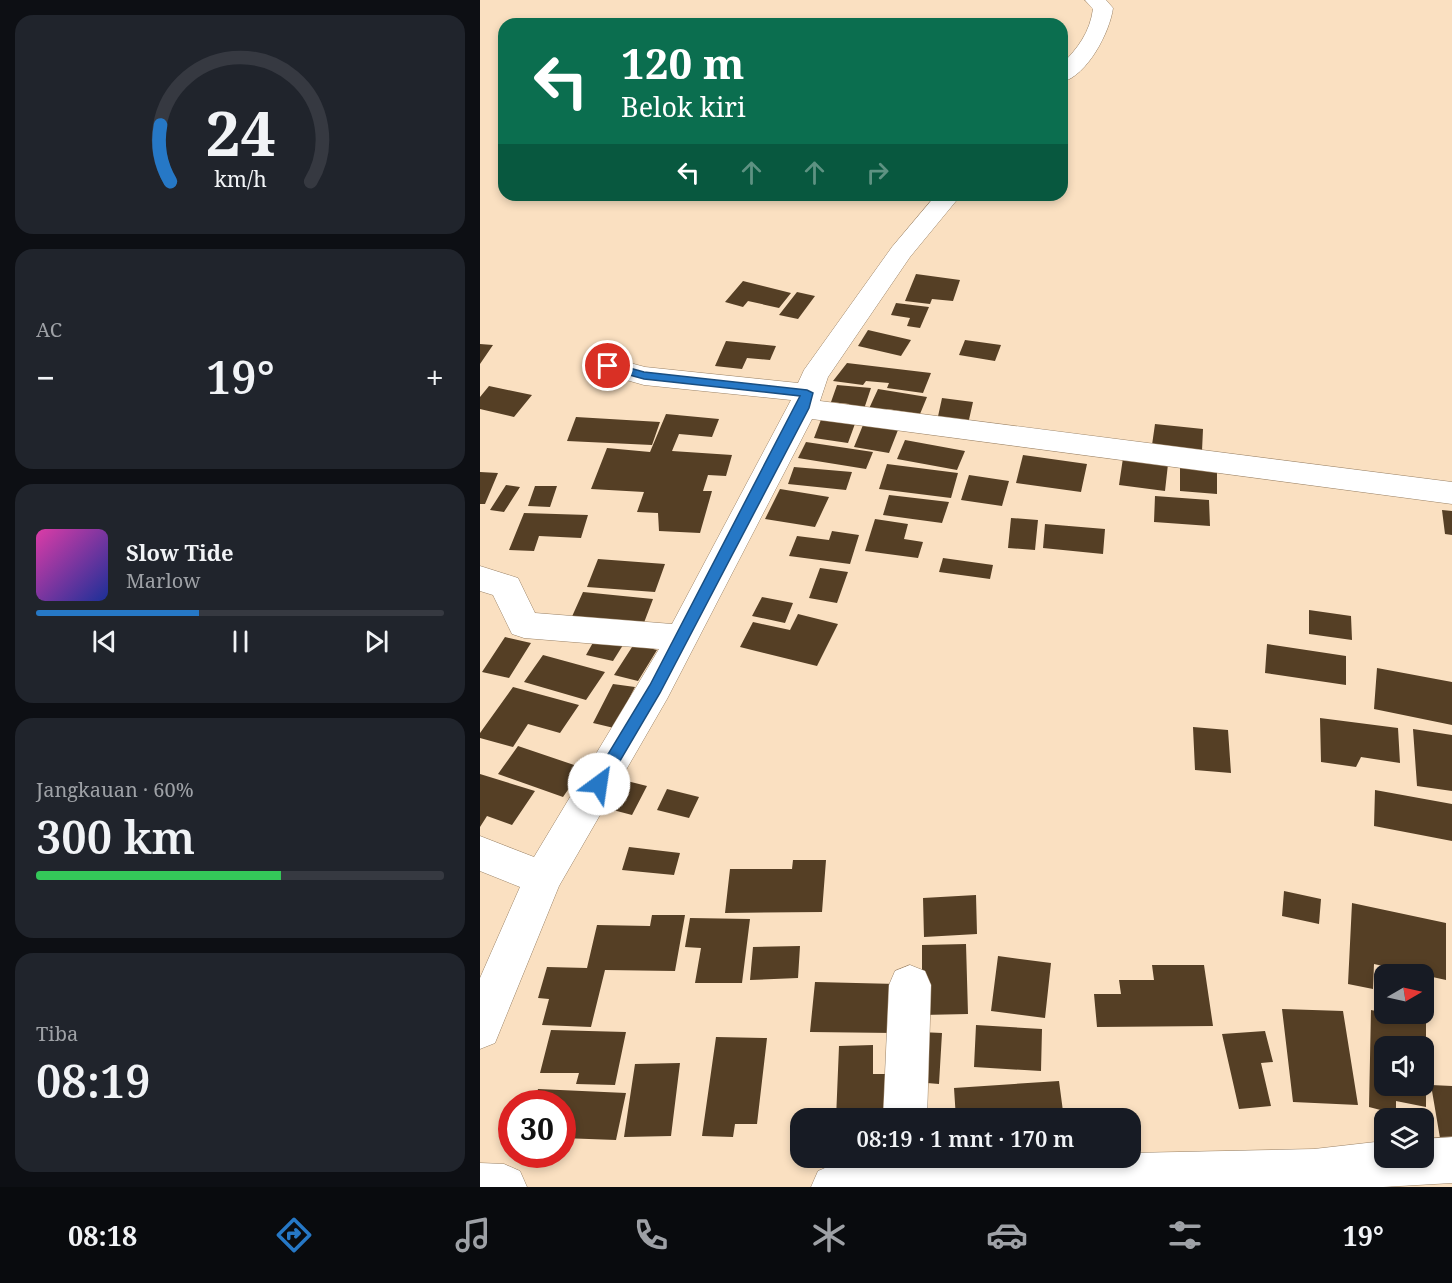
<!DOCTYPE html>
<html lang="id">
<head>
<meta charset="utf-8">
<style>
	body { margin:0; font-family:"Noto Serif",serif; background:#20242c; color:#f1f3f6; height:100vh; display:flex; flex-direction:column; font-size:22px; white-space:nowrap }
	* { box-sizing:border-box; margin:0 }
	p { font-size:20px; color:#9ea1a6 }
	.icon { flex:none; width:33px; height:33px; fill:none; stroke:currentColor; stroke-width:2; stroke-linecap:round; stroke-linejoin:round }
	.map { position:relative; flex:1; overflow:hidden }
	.drawer { display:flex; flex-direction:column; gap:15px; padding:15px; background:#0d0f14; width:480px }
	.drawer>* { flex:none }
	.top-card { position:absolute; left:18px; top:18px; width:570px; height:183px; border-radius:18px; box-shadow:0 3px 9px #0003; background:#0b6e4f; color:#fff; overflow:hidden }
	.needle { width:39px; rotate:81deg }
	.controls { position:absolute; left:894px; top:964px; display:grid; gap:12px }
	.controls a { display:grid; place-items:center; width:60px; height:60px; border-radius:12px; background:#171b24; box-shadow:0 3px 9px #0003; font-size:30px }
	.speed { position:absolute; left:18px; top:1090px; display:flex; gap:12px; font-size:30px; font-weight:700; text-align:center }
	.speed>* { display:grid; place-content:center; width:78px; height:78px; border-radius:50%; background:#171b24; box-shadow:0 3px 9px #0003; line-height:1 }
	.speed .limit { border:9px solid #d22; background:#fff; color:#111 }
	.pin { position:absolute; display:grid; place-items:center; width:51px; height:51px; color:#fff; margin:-26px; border:3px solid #fff; border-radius:50%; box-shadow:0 2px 6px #0007 }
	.me { position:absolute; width:66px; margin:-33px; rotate:31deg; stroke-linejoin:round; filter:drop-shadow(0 0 4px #0008) }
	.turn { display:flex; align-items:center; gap:21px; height:126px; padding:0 24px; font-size:27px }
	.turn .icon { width:78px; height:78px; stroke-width:2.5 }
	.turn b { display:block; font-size:42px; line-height:51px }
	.lanes { display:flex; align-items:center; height:57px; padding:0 24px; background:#0003; justify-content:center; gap:30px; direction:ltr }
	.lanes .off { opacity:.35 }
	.big { font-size:45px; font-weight:600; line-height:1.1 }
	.drawer .widget { flex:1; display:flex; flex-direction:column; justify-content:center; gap:9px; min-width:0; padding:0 21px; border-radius:18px; background:#20242c }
	.drawer .dial { align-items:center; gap:0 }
	.dial svg { height:156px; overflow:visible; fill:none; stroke:#363941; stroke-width:7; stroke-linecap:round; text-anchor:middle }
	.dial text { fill:#f1f3f6; stroke:none }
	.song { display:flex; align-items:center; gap:18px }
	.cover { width:72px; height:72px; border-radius:9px; background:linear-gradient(135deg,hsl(320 70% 55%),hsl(230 70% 35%)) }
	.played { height:6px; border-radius:3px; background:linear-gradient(90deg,#2678c6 40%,#363941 40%) }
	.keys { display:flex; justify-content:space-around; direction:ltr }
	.heat { display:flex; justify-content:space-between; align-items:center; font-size:33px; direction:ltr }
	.charge { height:9px; border-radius:4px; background:linear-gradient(90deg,#34c759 60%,#363941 0) }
	.trip { position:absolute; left:310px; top:1108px; width:351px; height:60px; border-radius:18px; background:#171b24; box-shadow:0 3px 9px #0003; font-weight:600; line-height:60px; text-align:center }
	.tabs { display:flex; height:96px; justify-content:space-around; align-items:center; background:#090b0e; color:#9ea1a6 }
	.tabs .icon { width:42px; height:42px }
	.tabs .selected { color:#2678c6 }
	.tabs b { font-size:27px; color:#f1f3f6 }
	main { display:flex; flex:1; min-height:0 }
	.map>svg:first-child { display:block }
</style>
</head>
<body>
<main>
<section class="drawer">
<div class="widget dial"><svg viewBox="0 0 100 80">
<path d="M14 69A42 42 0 1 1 86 69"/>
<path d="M14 69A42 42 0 0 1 9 40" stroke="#2678c6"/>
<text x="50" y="56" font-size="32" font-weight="700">24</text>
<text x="50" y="72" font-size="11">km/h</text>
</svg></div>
<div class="widget"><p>AC</p>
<div class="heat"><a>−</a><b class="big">19°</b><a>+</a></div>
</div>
<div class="widget">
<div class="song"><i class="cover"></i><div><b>Slow Tide</b><p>Marlow</p></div></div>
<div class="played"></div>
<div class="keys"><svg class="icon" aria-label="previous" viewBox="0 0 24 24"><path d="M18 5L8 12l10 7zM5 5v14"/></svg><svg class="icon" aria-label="pause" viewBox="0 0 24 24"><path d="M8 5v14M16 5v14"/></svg><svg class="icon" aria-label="next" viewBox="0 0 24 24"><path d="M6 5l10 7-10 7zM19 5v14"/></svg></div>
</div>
<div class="widget"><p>Jangkauan · 60%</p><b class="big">300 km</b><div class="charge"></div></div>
<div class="widget"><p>Tiba</p><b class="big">08:19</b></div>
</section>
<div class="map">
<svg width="972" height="1187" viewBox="0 0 972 1187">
	<rect width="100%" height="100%" fill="#fae0c1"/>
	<!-- building -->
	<path fill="#553f25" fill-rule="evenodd" d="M436 274 480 280 473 301 452 299 450 304 425 301Z
		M263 281 311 293 299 308 268 301 263 307 245 302Z
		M317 292 335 296 318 319 299 315Z
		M416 303 449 307 440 328 427 326 430 318 411 315Z
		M388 330 431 340 421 356 378 346Z
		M485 340 521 345 515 361 479 355Z
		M246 341 296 346 290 360 267 358 262 369 235 366Z
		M0 344 13 345 0 364Z
		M367 363 451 373 443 393 407 388 409 383 386 381 383 385 353 381Z
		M357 385 391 388 383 412 368 410 369 404 351 402Z
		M9 386 52 395 34 417 0 409V397Z
		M398 389 447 397 440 414 407 409 405 416 387 413Z
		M462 398 493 402 488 424 457 421Z
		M186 414 239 419 232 437 199 434 192 451 252 455 246 476 228 475 223 491H232L220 533 179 531 178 513 157 512 164 492 111 489 127 448 170 452Z
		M96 417 180 422 172 445 87 441Z
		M342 417 376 421 368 443 334 438Z
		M675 424 723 429 722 451 672 445Z
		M383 425 418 430 409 453 374 447Z
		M425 440 485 451 477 470 417 459Z
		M326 442 393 452 386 469 318 458Z
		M543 455 607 464 601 492 536 483Z
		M643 458 688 464 685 491 639 485Z
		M407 464 478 473 471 498 399 489Z
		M314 467 372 472 366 490 308 484Z
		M700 468 737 471V494L700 491Z
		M0 472 18 473 5 504H0Z
		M489 475 529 481 522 506 481 500Z
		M26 485 40 487 24 512 10 510Z
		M55 486H77L70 507 48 506Z
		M300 489 349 497 335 527 285 519Z
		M409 495 469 502 462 523 403 515Z
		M675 496 729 500 730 526 674 522Z
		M962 510 972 511V535L965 534Z
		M44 513 108 515 101 538 59 536 54 551 29 550Z
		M531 518 558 520 555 550 528 548Z
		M395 519 428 524 424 539 443 542 438 558 385 551Z
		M565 524 625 529 623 554 563 548Z
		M352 531 379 535 370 564 309 556 317 536 349 540Z
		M463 558 513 565 510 579 459 572Z
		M118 559 185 564 175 592 107 587Z
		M340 568 368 572 357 603 329 598Z
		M103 592 173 599 162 628 90 621Z
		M282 597 313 603 305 623 272 616Z
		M829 610 871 616 872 640 829 634Z
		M318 614 358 624 337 666 260 647 273 622 310 630Z
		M25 637 51 643 29 678 2 672Z
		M115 639 143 645 133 661 106 655Z
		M154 644 177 650 158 681 134 675Z
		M787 644 866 656V685L785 673Z
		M63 655 125 672 106 700 44 682Z
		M897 668 972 682V725L894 709Z
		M133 684 155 687 134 728 113 723Z
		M33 687 99 705 80 733 48 724 33 747 0 738V733Z
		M840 718 918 728 920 763 881 757 876 767 841 762Z
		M713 727 748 730 751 773 715 770Z
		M933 729 972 735V791L937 786Z
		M38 746 103 768 83 797 18 774Z
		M0 774 55 791 32 825 7 816 0 827Z
		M147 781 167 786 152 815 133 810Z
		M187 789 219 797 209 818 177 810Z
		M895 790 972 804V841L894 826Z
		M149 847 200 853 194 875 142 870Z
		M313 860H346L342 912 245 913 250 869H312Z
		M804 891 841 899 839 924 802 916Z
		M496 895 497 934 444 937 443 898Z
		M872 903 966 923V980L894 964 893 989 868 984Z
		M172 915H205L195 971 125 970 111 1027 62 1025 69 999 58 998 67 967 107 968 117 925 170 926Z
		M210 918 270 919 262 983H215L221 948 205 947Z
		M486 944 488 1014 442 1015V945Z
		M320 946 318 978 270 980 273 947Z
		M518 956 571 963 565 1018 511 1011Z
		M672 965H724L733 1026 617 1027 614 994H641L639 980H674Z
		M899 971 915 974 904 975V1000L899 999Z
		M335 982 417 984 414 1033 330 1032Z
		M802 1009 863 1011 878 1105 813 1102Z
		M891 1010 946 1021V1107L916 1101V1114L889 1107ZM904 1047H944V1086H904Z
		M496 1025 562 1029 561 1071 494 1067Z
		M71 1030 146 1032 135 1085 96 1084 99 1073H60Z
		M785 1031 793 1062 781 1063 791 1106 759 1109 742 1034Z
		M440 1032 462 1033 459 1084 435 1082Z
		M236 1037 287 1038 277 1124H255L253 1137 222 1136Z
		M393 1045V1074H417V1119H356L359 1046Z
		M200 1063 191 1136 144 1137 155 1064Z
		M579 1081 584 1119H476L474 1088Z
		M951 1085 972 1086V1139L960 1138Z
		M58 1089 146 1093 136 1140 82 1138V1104H54Z"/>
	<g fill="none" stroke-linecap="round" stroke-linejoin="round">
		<defs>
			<path id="street" d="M605 0H626L633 8C630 32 607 76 582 82V64C598 48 610 32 613 9Z
				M456 195H481L430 257 348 377 340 401 972 482V504L332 419 187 699 79 886 15 1043 0 1049V978L40 887 0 871V836L54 857 179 649 44 638 32 634 13 595 0 591V566L38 578 55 613 192 624 311 400 164 385 118 372 114 366 118 360 128 357 165 367 318 383 324 370 412 247Z
				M430 965 445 971 451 985 447 1119H403L409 985 415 971Z
				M972 1137V1183L903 1187H331L338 1171 354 1164 512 1158H651V1153L834 1149 904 1141V1158H944V1139Z
				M0 1163 24 1164 40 1171 47 1187H0Z"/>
		</defs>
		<!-- street casing -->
		<use href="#street" stroke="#9b8367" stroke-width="1"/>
		<!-- street -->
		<use href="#street" fill="#fff" fill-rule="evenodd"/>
	</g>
	<!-- route -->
	<path fill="#2678c6" stroke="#194e81" stroke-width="1.5" d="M128 362 164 372 327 390 333 393 329 408 180 693 124 788 119 790 111 784 113 779 170 685 320 396 164 379 124 368V363Z"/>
</svg>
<div class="controls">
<a><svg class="needle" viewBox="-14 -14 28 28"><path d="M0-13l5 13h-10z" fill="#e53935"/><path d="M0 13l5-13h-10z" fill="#9ea1a6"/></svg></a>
<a><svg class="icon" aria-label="sound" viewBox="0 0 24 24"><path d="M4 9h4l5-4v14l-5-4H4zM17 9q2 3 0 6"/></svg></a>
<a><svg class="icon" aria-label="layers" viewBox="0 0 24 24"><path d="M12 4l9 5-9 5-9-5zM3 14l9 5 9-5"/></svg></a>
</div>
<div class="speed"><div class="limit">30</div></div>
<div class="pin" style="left:128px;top:366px;background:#d93025"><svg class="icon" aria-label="arrive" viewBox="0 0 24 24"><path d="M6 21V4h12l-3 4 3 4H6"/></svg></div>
<svg class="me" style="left:119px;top:784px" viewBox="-20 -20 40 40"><circle r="19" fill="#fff"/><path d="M0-13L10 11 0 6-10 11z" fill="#2678c6"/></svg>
<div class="trip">08:19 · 1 mnt · 170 m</div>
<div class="top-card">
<div class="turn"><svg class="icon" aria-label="left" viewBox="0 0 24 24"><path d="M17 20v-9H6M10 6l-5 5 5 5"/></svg><div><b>120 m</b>Belok kiri</div></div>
<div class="lanes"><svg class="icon" aria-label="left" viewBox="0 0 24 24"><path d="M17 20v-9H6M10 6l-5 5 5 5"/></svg><svg class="icon off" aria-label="ahead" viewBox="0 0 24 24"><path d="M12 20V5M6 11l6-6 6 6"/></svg><svg class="icon off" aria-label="ahead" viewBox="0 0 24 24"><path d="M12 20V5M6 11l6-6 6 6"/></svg><svg class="icon off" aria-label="right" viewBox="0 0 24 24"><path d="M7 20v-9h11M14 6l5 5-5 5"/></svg></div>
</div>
</div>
</main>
<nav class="tabs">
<b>08:18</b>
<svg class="icon selected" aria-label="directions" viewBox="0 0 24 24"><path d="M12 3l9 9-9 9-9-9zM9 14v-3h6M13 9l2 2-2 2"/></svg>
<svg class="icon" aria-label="music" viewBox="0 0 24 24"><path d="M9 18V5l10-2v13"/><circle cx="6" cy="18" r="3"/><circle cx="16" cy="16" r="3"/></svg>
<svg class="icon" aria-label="phone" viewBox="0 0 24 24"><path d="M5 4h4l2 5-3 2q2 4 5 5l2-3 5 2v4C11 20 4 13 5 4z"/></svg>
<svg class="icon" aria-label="climate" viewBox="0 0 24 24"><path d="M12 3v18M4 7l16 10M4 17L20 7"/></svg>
<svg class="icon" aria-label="car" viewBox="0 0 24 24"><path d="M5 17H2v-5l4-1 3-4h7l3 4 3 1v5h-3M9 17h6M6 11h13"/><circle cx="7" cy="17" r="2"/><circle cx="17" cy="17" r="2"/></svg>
<svg class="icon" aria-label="filters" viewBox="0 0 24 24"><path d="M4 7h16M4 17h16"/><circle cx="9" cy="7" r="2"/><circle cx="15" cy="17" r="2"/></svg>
<b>19°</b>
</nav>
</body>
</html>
